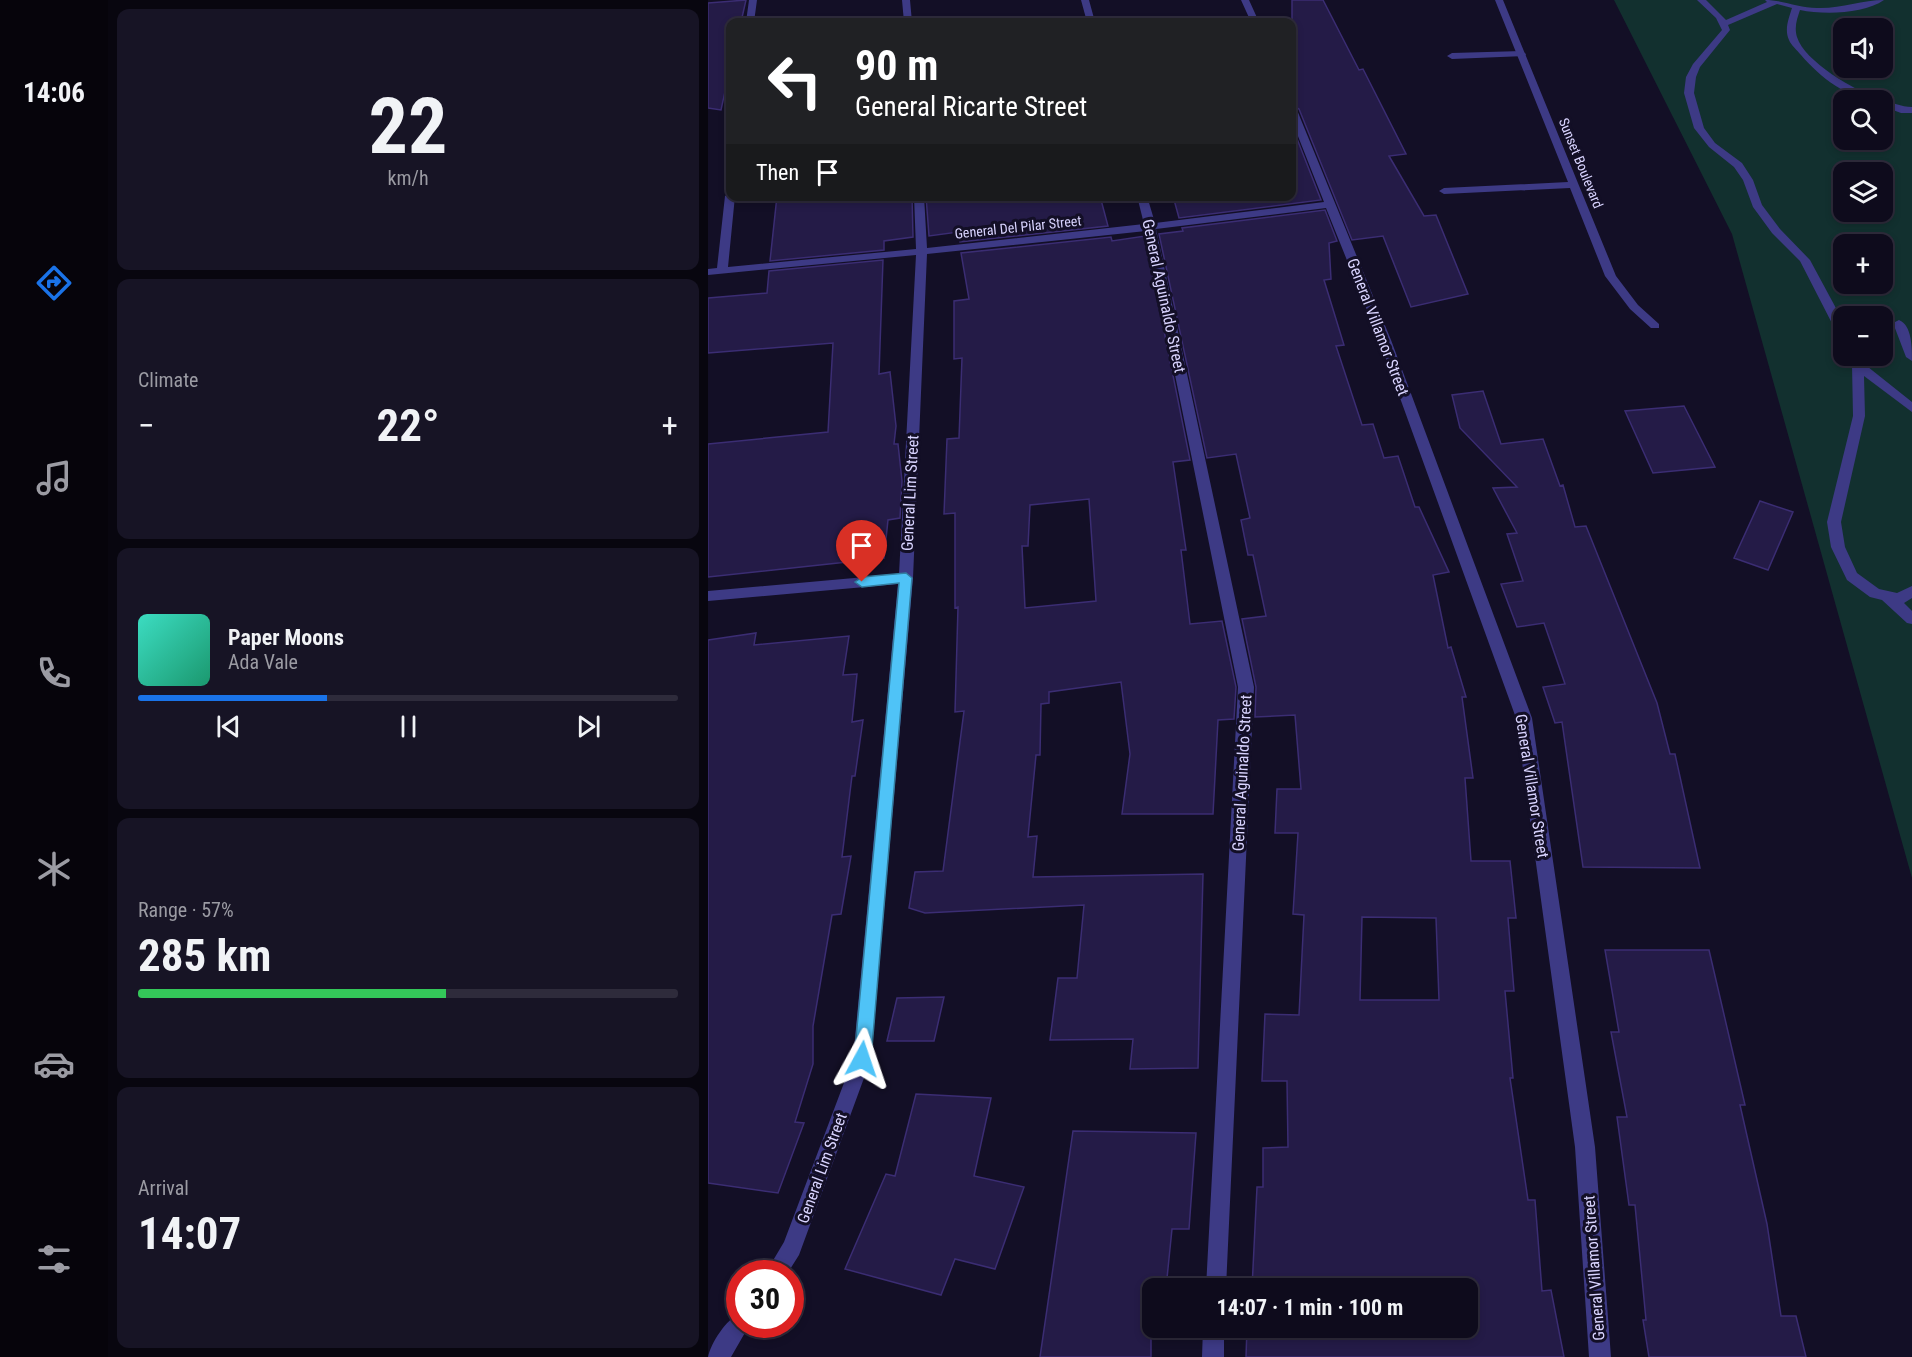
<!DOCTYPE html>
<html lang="en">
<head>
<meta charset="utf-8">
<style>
	body { margin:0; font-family:"Roboto Condensed",sans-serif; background:#171425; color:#f1f3f6; height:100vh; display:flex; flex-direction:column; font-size:22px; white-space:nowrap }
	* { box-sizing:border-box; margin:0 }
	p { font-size:20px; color:#9b9ba3 }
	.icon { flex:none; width:33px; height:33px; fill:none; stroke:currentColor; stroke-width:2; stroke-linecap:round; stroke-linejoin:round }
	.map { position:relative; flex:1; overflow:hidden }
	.details { display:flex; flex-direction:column; gap:9px; padding:9px; background:#08060f; width:600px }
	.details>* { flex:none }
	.hud { position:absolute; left:18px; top:18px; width:570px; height:183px; border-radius:12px; box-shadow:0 3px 9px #0003,0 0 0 2px #2e2b3b; background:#202124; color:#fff; overflow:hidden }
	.fabs { position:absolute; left:1125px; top:18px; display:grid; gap:12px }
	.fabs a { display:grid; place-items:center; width:60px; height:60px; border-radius:12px; background:#0e0b1c; box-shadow:0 3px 9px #0003,0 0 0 2px #2e2b3b; font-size:30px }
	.speed { position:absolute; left:18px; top:1260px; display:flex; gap:12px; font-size:30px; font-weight:700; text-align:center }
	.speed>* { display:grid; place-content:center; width:78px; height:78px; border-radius:50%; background:#0e0b1c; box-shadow:0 3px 9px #0003,0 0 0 2px #2e2b3b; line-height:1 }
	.speed .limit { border:9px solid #d22; background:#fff; color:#111 }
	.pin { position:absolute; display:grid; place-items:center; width:51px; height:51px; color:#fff; margin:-62px -26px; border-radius:50% 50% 50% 0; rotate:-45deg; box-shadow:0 0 6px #0007 }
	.pin .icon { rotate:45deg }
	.me { position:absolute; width:66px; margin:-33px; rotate:5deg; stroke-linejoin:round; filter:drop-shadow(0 0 4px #0008) }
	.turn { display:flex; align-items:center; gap:21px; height:126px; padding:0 30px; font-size:27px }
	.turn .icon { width:78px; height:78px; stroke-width:2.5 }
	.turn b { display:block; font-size:42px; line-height:51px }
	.then { display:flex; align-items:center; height:57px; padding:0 30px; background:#0003; gap:12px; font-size:22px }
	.big { font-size:45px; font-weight:700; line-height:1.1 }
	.details .tile { flex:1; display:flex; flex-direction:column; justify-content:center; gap:9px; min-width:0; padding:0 21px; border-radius:12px; background:#171425 }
	.details .dial { align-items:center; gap:0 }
	.dial b { font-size:78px; line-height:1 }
	.song { display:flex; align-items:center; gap:18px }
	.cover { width:72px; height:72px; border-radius:9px; background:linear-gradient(135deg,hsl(170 70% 55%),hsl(160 70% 35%)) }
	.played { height:6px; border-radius:3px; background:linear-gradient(90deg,#1a73e8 35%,#2e2b3b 35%) }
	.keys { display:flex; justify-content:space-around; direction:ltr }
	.heat { display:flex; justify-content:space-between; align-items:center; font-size:33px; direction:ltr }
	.charge { height:9px; border-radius:4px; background:linear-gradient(90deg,#34c759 57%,#2e2b3b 0) }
	.trip { position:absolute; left:434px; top:1278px; width:336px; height:60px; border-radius:12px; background:#0e0b1c; box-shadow:0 3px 9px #0003,0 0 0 2px #2e2b3b; font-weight:700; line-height:60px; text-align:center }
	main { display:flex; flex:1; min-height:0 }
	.dock { display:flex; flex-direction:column; width:108px; justify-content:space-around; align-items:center; background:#06040b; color:#9b9ba3 }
	.dock .icon { width:42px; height:42px }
	.dock .current { color:#1a73e8 }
	.dock b { font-size:27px; color:#f1f3f6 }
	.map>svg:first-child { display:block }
</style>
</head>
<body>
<main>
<nav class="dock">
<b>14:06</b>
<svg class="icon current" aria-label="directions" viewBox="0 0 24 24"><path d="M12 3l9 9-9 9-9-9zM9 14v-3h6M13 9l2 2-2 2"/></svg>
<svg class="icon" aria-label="music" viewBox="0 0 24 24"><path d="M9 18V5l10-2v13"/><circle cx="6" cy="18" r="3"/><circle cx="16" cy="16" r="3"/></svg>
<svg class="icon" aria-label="phone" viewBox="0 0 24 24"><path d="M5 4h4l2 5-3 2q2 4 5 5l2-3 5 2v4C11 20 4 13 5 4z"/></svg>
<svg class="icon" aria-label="climate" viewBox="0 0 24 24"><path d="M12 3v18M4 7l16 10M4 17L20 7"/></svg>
<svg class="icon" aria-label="car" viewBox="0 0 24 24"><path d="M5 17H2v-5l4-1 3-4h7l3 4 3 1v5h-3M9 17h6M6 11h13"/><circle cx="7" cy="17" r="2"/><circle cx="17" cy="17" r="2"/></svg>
<svg class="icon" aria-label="filters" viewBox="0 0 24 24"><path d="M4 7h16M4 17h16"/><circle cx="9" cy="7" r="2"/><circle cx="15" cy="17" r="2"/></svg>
</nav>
<section class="details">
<div class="tile dial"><b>22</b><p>km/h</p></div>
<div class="tile"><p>Climate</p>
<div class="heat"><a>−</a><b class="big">22°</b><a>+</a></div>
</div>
<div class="tile">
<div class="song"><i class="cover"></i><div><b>Paper Moons</b><p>Ada Vale</p></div></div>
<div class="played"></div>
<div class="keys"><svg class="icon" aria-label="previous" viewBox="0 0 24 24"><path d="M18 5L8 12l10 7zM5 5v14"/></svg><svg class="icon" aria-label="pause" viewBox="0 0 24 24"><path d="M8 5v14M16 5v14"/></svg><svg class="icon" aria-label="next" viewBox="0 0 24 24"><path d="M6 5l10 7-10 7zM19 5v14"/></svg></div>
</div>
<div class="tile"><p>Range · 57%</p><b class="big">285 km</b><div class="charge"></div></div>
<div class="tile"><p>Arrival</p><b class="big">14:07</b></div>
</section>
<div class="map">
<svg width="1204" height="1357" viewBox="0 0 1204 1357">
	<rect width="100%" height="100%" fill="#130f26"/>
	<!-- green -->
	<path fill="#12302f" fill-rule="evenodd" d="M906 0H1204V878L1024 234ZM1136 28H1174V68H1136ZM1136 100H1174V140H1136ZM1136 172H1174V212H1136ZM1136 244H1174V284H1136ZM1136 316H1174V356H1136Z"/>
	<!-- building -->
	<path fill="#241b47" stroke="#3b2d73" stroke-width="1.5" fill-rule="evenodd" d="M38 0 33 22H22V69L13 110 0 108V3Z
		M584 0H615L651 70 655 69 698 154 681 156 716 216 728 215 760 294 703 307 675 236 644 240 591 109 584 105Z
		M584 126 613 200 471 218 465 196H584Z
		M69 196H204L205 237 176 241V250L62 261Z
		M218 196H323L324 201 359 196H392L400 226 252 242 250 232 221 236Z
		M617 210 629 241 621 243 623 279 616 280 636 345 628 346 654 425 665 424 676 458 690 456 707 507H711L741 572 725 575 740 648 743 647 758 697H754L765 778H757L763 861H802L808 918H800L806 991H797L805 1078H802L820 1200H827L834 1291 843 1290 856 1357H538L539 1328H759V1288H541H544L549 1187H555V1148L580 1147 579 1081H554L557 1014 591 1015 596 915 585 914 590 833H567L569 789H593L587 715 547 717 548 687 534 619 558 616 545 555H540L533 520 542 518 528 454 499 458 451 234 475 231 474 228ZM654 917 728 918 731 1000H652Z
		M437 236 482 460 465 462 478 550H473L482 624 514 621 528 687 526 719 510 720 505 814H414L422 754 413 682 341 692V703L333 704 332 755H328L320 837 329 836 325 877 495 874 490 1068 422 1069 425 1039 342 1040 350 978H369L376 905 217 913 201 908 207 872 235 871 256 711 247 712 250 607 247 608V513L236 514 239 439 251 438 254 358 246 359V301L261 299 253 253 403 237 404 241ZM381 499 388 601 317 608 314 546H320L322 505Z
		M175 260 171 374 182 372 188 426 186 444H190L194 481 192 518 180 520 176 558 0 577V444L120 432 125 343 0 353V298L59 293 61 271Z
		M775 391 793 444 835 439 852 486 855 485 867 527 878 526 949 703 962 754H967L992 868 875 867 854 722 847 723 835 687 857 684 836 623 809 627 793 584 815 581 799 534 809 533 785 488 809 487 752 428 744 395Z
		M976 406 1007 467 945 473 917 411Z
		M1052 501 1085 512 1060 570 1026 558Z
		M48 633 46 645 141 636 135 675 149 674 144 722 155 720 147 776H144L134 857 143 856 133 914 124 915 105 1026V1064L87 1122 96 1123 70 1193 0 1183V640Z
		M897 950H1001L1037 1105H1032L1059 1224 1073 1316H1088L1098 1357H941L935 1320H938L927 1205H921L909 1117H919L903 1032H911Z
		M236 997 226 1041H179L189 998Z
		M208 1094 283 1098 266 1176 316 1187 287 1269 247 1259 233 1295 137 1269 178 1174 187 1176Z
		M365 1131 488 1133 481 1229H464L458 1288H444V1328H453V1333L443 1332V1357H332Z"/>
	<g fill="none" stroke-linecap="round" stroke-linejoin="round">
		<!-- service -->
		<path fill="#3d3a85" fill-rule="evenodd" d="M989 0H998L1018 20 1059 2 1057 0C1075 0 1091 8 1109 8 1132 9 1154 0 1176 0 1156 14 1116 15 1092 10 1089 19 1086 27 1089 37 1096 61 1147 91 1170 98L1171 100C1140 100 1112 77 1093 55 1089 50 1083 45 1081 40 1076 29 1081 18 1084 8L1069 4 1020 25 1022 30 992 67 988 77 986 93 996 128 1007 143 1034 163 1045 180 1054 205 1072 229 1102 260 1136 323V338L1130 335 1092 261 1064 233 1045 207 1035 180 1026 167 1001 147 986 128 976 93 978 77 985 64 1014 30 1008 18Z
			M814 51 818 54 817 56 744 59 739 56 744 53Z
			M1173 100C1184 102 1193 107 1204 107V113H1193L1174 106Z
			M1191 320C1204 325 1204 348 1204 361L1198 357 1185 323Z
			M1140 356H1152L1155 363 1204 402V412L1156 376 1157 416 1133 522 1137 547 1149 573 1171 589 1189 593 1204 586V598L1196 603 1204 611V624L1199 623 1174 600 1162 597 1139 580 1123 547 1119 522 1145 416 1144 365Z"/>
		<!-- minor -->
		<path fill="#3d3a85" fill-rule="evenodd" d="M41 0H49L46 22H38Z
			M194 0H202L204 22H196Z
			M373 0H381L387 22H379Z
			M533 0H541L551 22H543Z
			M787 0H795L908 276 930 305 951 324V328H943L922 309 897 276 862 188 736 194 731 191 736 188 860 182Z
			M584 107 589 110 683 340 824 718 887 1147 903 1357H881L867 1147 808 718 671 340 618 208 448 229 546 687 518 1288H498L530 687 438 231 219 254 205 578 163 1059 91 1255 79 1274H57L76 1242 145 1059 190 584 0 601V591L191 574 208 255 0 275V269L9 268 17 196 22 193V196H27L20 267 208 249 206 196H216L219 248 436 224 429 196H439L447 223 616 202 584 121Z
			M32 1314V1324H42L23 1357H0C3 1343 18 1319 32 1314Z
			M495 1328H516V1357H494Z"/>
	</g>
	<!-- route -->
	<path fill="#4fc3f7" stroke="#337fa1" stroke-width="1.5" d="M198 573 204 578 163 1059 161 1065 154 1068 148 1065 146 1059 191 583 154 587 147 582 154 577Z"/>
	<g text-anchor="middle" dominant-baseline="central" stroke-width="6" stroke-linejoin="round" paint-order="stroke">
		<!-- far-street labels -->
		<g font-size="14" fill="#d9d4ff" stroke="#130f26">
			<text transform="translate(873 163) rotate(68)">Sunset Boulevard</text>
			<text transform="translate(310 227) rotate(-6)">General Del Pilar Street</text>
		</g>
		<!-- street labels -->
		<g font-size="16" fill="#d9d4ff" stroke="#130f26">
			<text transform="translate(456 296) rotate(78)">General Aguinaldo Street</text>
			<text transform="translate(670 327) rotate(69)">General Villamor Street</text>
			<text transform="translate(202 493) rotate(-87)">General Lim Street</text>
			<text transform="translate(534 773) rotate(-87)">General Aguinaldo Street</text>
			<text transform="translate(824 786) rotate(81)">General Villamor Street</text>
			<text transform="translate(114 1168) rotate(-70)">General Lim Street</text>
			<text transform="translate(886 1268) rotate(-94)">General Villamor Street</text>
		</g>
	</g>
</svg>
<div class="fabs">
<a><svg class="icon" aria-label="sound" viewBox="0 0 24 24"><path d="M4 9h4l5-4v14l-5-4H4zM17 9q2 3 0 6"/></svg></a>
<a><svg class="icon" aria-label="search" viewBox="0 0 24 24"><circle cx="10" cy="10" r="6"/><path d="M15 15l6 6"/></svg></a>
<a><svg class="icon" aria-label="layers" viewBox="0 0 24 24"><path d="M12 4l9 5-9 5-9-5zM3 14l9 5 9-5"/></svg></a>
<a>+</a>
<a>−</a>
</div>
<div class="speed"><div class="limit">30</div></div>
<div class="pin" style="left:154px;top:582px;background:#d93025"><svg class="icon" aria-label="arrive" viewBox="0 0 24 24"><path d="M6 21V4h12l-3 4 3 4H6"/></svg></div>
<svg class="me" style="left:154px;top:1059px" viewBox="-20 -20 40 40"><path d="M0-17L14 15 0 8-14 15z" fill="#4fc3f7" stroke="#fff" stroke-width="4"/></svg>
<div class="trip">14:07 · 1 min · 100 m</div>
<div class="hud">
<div class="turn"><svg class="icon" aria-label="left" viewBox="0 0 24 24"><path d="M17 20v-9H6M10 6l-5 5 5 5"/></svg><div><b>90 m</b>General Ricarte Street</div></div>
<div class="then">Then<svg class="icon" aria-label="arrive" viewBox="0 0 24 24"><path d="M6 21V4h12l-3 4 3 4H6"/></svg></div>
</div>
</div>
</main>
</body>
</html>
